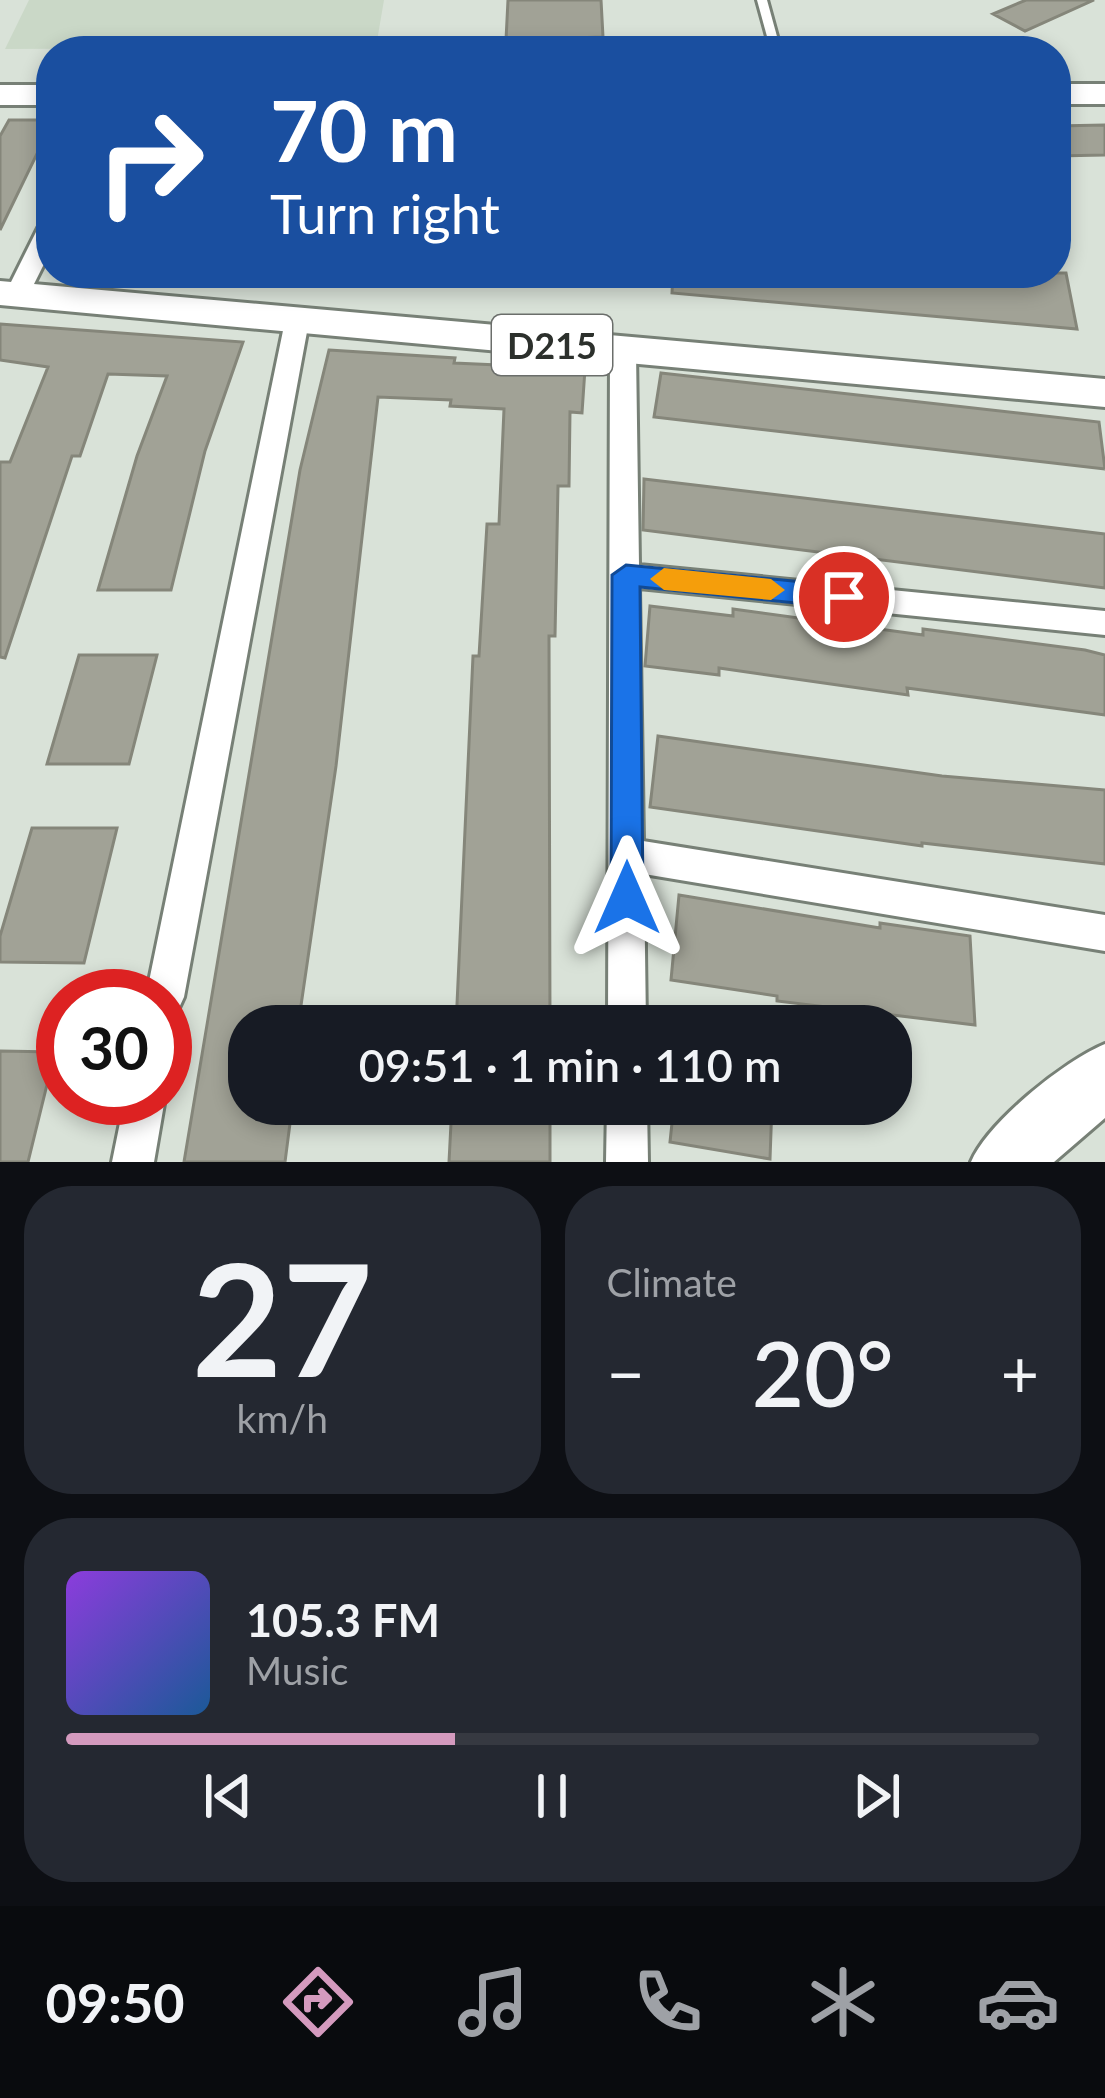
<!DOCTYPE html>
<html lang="en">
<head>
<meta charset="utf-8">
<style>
	body { margin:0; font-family:Lato,sans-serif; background:#242831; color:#f1f3f6; height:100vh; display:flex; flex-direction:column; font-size:45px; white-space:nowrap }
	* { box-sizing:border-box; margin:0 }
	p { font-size:39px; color:#9ea1a6 }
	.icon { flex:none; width:66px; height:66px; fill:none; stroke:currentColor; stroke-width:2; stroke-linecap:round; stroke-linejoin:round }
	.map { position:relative; height:1162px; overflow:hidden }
	.drawer { display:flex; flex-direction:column; gap:24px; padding:24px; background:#0d0f14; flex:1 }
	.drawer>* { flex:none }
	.hud { position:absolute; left:36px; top:36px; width:1035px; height:252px; border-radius:48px; box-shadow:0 6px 18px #0003; background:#1a4fa0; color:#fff; overflow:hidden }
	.speed { position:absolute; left:36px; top:969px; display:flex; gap:24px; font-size:60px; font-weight:700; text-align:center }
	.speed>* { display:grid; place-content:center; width:156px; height:156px; border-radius:50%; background:#171b24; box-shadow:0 6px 18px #0003; line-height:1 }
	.speed .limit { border:18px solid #d22; background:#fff; color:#111 }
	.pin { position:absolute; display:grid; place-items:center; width:102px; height:102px; color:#fff; margin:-51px; border:6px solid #fff; border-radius:50%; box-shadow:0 3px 12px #0007 }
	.me { position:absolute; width:132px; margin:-66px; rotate:0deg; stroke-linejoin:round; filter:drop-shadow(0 0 9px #0008) }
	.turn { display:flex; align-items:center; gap:42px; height:252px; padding:0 36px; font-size:54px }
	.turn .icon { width:156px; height:156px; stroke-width:2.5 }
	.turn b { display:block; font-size:84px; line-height:102px }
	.big { font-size:90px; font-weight:600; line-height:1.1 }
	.drawer .widget { flex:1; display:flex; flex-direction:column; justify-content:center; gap:18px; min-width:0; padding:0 42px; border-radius:48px; background:#242831 }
	.drawer .dial { align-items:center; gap:0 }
	.dial b { font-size:156px; line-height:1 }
	.song { display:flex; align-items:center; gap:36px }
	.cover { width:144px; height:144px; border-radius:18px; background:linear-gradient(135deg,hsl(270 70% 55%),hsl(210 70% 35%)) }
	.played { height:12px; border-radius:6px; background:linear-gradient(90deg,#d49abe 40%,#363941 40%) }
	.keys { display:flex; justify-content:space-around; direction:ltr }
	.heat { display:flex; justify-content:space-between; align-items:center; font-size:66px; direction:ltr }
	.drawer .tiles { flex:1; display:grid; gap:24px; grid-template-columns:1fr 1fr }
	.widget:last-child { grid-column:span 2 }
	.trip { position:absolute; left:228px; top:1005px; width:684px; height:120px; border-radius:48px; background:#171b24; box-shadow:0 6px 18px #0003; font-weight:600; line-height:120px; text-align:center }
	.tab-bar { display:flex; height:192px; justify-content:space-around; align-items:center; background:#090b0e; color:#9ea1a6 }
	.tab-bar .icon { width:84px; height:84px }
	.tab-bar .active { color:#d49abe }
	.tab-bar b { font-size:54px; color:#f1f3f6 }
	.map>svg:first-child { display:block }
</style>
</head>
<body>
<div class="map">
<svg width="1105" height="1162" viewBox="0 0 1105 1162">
	<rect width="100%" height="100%" fill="#d9e2d8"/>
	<!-- built -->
	<path fill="#cad8c7" d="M29 0H384L376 47 5 49Z"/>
	<!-- building -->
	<path fill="#a1a296" stroke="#85867a" stroke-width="3" d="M508 0H601L603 37 506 40Z
		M1026 0H1094L1025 31 993 14Z
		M9 120H51V125L0 230V136Z
		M1105 125V155L1056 156V126Z
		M673 273H1066L1077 329 672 293Z
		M0 324 243 342 205 451 171 590H98L137 456 167 376 108 374 80 456H72L5 658 0 657V462H10L48 367 0 360Z
		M329 350 455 358 454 363 585 369 582 413 570 412 569 486H558L555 636H549L550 1026H456L473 656H479L487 524H499L504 409 450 406 451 400 378 397 336 766 298 1026H249V1108H292L285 1162H184L300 470Z
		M661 373 1099 422 1105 469 654 417Z
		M644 479 1105 534V588L643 530Z
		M650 606 733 616V609L923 635V629L1085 650 1105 655V715L907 688 908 695 719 668V675L645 666Z
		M79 655H157L129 764H47Z
		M658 736 942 776 1105 790V864L922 843V846L650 807Z
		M32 828H117L84 963 0 962V936Z
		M679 895 880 928V923L970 936 975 1025 777 1001V996L671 980Z
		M0 1051 55 1052 28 1162H0Z
		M452 1104H550V1162H449Z
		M674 1104H772L770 1159 670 1142Z"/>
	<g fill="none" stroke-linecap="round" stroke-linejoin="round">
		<defs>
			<path id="lane" d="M757 0H767L781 51H771Z"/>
			<path id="street" d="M51 219V250L29 294 26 299H8L5 294 39 226Z
				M297 313 309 321 184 997 178 1010 165 1016V996H146L285 321Z
				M623 344 636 352 639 565 1105 611V635L639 588 643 841 1105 915V951L644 874 646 1026H608L610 352Z
				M125 1098H165L154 1162H112Z
				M607 1104H647L648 1162H606Z"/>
			<path id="primary" d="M1056 84H1105V104H1056Z
				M0 85H51V105H0Z
				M0 281 1105 379V407L0 305Z
				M1105 1044V1118L1054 1162H971C988 1122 1064 1061 1105 1044Z"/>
		</defs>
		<!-- lane casing -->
		<use href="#lane" stroke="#778076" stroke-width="6"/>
		<!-- street casing -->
		<use href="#street" stroke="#778076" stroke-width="6"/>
		<!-- primary casing -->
		<use href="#primary" stroke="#778076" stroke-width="6"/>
		<!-- lane -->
		<use href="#lane" fill="#fff" fill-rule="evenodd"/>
		<!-- street -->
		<use href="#street" fill="#fff" fill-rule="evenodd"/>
		<!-- primary -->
		<use href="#primary" fill="#fff" fill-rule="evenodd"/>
	</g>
	<!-- route -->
	<path fill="#1a73e8" stroke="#114b97" stroke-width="3" d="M626 565 844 586 857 597 844 608 640 587 643 898 639 908 627 913 615 908 611 898 612 575Z"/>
	<!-- slow -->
	<path fill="#f59e0b" d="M664 568 771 579 785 590 771 600 664 590 650 579Z"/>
	<g text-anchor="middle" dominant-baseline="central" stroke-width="10" stroke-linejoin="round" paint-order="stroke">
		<!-- shield labels -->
		<rect fill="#fff" stroke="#6b6e6b" stroke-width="3" x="492" y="315" width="120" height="60" rx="9"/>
		<g font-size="36" font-weight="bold" fill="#2c302c">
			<text x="552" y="345">D215</text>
		</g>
	</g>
</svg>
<div class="speed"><div class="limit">30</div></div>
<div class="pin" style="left:844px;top:597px;background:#d93025"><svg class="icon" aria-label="arrive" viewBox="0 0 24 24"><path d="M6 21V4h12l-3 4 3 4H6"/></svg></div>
<svg class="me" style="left:627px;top:898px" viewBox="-20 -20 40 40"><path d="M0-17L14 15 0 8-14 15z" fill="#1a73e8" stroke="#fff" stroke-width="4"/></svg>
<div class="trip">09:51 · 1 min · 110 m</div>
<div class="hud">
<div class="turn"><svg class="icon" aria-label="right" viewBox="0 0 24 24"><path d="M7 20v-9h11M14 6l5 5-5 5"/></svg><div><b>70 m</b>Turn right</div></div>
</div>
</div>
<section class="drawer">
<div class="tiles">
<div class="widget dial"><b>27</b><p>km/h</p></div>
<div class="widget"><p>Climate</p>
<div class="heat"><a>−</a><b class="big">20°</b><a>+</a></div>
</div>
<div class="widget">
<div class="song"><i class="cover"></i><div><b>105.3 FM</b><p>Music</p></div></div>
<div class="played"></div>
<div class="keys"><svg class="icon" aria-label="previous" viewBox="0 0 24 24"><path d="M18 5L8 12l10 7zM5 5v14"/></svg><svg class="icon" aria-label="pause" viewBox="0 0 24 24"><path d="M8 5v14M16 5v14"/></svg><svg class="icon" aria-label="next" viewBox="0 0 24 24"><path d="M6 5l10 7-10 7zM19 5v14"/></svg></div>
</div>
</div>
</section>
<nav class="tab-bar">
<b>09:50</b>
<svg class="icon active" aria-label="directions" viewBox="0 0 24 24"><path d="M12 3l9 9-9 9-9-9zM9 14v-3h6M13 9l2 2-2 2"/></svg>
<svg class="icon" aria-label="music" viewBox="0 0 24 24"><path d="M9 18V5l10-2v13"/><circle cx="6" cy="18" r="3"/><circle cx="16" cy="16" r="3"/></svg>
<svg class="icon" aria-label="phone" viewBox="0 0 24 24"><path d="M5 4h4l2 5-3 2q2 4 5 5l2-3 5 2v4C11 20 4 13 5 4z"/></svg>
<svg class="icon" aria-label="climate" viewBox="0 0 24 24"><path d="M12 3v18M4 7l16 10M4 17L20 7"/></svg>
<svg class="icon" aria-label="car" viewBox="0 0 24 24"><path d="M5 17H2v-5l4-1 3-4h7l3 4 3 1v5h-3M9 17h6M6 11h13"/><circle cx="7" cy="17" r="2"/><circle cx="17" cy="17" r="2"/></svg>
</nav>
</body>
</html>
